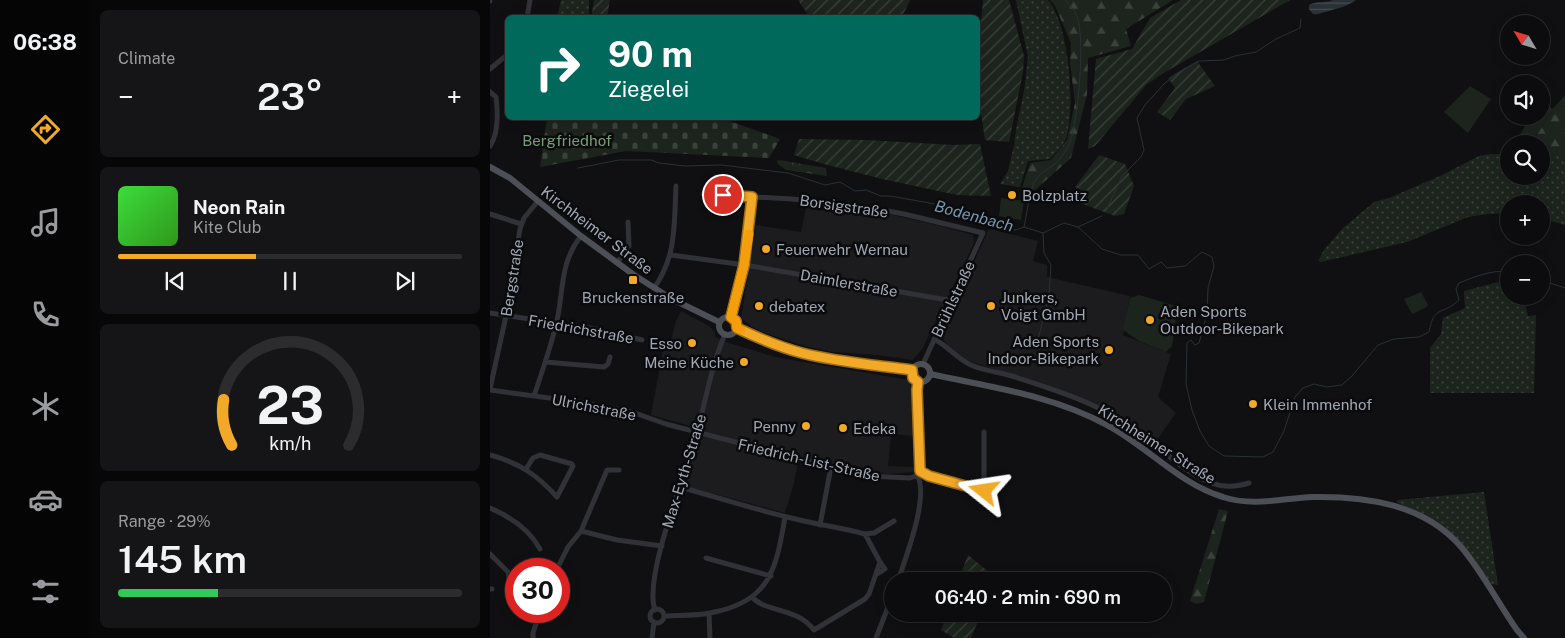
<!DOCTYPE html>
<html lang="en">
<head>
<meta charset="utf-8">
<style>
	body { margin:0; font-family:"Public Sans",sans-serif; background:#151517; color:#f1f3f6; height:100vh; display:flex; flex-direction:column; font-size:19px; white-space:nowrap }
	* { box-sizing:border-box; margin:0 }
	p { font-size:16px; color:#9a9b9e }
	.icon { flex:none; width:28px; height:28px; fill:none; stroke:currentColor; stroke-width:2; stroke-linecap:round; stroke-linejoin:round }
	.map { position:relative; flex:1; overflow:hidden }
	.details { display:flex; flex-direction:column; gap:10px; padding:10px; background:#070708; width:400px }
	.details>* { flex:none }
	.guide { position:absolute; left:15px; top:15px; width:475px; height:105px; border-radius:8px; box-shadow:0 2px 12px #0003,0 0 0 1px #2c2c2e; background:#00695c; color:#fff; overflow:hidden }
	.needle { width:32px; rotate:308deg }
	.controls { position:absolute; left:1010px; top:15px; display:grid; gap:10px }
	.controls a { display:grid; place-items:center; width:50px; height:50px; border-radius:50%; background:#0c0c0e; box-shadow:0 2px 12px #0003,0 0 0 1px #2c2c2e; font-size:25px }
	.speed { position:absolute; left:15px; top:558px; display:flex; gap:10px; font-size:25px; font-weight:700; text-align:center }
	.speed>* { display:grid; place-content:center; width:65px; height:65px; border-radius:50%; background:#0c0c0e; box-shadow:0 2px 12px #0003,0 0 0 1px #2c2c2e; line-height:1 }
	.speed .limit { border:8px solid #d22; background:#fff; color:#111 }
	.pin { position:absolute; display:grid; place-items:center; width:42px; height:42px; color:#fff; margin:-21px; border:2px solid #fff; border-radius:50%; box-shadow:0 1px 5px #0007 }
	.me { position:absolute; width:55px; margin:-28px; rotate:285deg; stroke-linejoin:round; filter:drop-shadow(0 0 4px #0008) }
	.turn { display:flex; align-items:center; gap:18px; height:105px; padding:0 20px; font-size:22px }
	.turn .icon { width:65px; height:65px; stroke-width:2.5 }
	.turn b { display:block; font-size:35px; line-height:42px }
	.big { font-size:38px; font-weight:600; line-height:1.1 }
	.details .card { flex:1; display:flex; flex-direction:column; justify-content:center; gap:8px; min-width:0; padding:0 18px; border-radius:8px; background:#151517 }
	.details .dial { align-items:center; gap:0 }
	.dial svg { height:130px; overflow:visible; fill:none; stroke:#2c2c2e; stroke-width:7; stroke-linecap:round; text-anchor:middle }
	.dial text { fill:#f1f3f6; stroke:none }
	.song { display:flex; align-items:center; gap:15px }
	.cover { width:60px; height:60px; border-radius:8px; background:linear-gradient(135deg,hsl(120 70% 55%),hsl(110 70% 35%)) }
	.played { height:5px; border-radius:2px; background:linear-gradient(90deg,#f2a928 40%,#2c2c2e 40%) }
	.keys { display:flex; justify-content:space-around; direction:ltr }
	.heat { display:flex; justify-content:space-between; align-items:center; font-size:28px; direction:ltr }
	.charge { height:8px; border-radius:4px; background:linear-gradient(90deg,#34c759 29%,#2c2c2e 0) }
	.trip { position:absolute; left:394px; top:572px; width:288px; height:50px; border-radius:25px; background:#0c0c0e; box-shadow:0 2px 12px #0003,0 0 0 1px #2c2c2e; font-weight:600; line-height:50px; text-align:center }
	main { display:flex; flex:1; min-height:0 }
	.tab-bar { display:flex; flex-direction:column; width:90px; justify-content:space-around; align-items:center; background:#050506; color:#9a9b9e }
	.tab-bar .icon { width:35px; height:35px }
	.tab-bar .active { color:#f2a928 }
	.tab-bar b { font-size:22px; color:#f1f3f6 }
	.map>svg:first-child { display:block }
</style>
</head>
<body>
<main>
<nav class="tab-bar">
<b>06:38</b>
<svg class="icon active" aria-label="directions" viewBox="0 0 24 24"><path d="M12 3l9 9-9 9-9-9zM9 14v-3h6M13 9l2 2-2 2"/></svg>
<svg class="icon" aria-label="music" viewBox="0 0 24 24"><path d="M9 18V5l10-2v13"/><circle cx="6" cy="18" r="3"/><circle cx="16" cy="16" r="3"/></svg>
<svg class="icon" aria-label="phone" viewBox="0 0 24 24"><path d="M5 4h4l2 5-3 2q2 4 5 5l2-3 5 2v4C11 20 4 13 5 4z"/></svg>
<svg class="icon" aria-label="climate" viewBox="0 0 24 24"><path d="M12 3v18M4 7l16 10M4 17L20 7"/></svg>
<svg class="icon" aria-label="car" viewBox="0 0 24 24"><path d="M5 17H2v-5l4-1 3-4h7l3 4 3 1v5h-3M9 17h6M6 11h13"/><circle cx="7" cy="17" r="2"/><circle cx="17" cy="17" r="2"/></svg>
<svg class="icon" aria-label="filters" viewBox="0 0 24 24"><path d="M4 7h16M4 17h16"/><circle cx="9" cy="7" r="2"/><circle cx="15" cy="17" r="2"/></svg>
</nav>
<section class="details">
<div class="card"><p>Climate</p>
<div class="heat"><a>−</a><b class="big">23°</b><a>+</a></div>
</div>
<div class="card">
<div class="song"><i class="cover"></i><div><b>Neon Rain</b><p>Kite Club</p></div></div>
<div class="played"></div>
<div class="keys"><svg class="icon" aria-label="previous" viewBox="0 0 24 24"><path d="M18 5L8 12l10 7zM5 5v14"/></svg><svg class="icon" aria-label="pause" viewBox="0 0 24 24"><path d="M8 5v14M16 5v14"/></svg><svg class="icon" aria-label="next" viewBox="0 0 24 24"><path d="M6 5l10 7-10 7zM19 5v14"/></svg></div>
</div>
<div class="card dial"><svg viewBox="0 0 100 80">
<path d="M14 69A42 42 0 1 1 86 69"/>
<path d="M14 69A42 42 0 0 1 9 41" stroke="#f2a928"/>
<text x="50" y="56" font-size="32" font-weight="700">23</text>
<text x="50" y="72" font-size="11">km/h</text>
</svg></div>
<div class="card"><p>Range · 29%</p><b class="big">145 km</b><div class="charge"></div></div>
</section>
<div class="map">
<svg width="1075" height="638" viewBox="0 0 1075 638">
	<defs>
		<pattern id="grass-dots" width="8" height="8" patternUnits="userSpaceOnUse" patternTransform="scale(1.25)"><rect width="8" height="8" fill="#1d241d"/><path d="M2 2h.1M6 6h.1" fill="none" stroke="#3b413b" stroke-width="1.8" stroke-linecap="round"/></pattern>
		<pattern id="forest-firs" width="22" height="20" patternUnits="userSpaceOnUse" patternTransform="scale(1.25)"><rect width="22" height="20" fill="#1d241d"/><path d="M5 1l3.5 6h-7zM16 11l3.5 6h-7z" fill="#3b413b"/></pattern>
		<pattern id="cemetery-stones" width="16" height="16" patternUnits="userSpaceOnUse" patternTransform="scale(1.25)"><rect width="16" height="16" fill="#1d241d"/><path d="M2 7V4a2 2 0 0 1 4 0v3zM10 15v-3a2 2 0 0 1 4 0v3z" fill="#3b413b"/></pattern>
		<pattern id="park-crowns" width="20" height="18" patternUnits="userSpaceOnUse" patternTransform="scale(1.25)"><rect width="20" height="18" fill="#1d241d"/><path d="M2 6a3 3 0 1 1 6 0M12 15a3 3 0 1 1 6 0" fill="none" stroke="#3b413b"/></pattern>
		<pattern id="garden-furrows" width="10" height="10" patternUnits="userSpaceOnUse" patternTransform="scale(1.25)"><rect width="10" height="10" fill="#1d241d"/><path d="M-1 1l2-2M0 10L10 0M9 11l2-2" fill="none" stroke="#3b413b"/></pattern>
		<pattern id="water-rules" width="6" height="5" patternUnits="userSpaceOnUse" patternTransform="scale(1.25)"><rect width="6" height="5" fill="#293137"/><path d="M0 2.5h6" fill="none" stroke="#454c52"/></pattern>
	</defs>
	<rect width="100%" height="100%" fill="#101012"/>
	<!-- built -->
	<path fill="#1c1c1f" d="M317 203 340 205 389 212 447 225 483 235 484 243 460 293 432 349 423 360 387 355 343 352 315 346 275 333 262 327 251 318 266 225 311 232Z
		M499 229 548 241 543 261 557 265V277L640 296 633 335 681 354 668 397 686 413 666 441 613 409 523 375 475 360 459 348 451 335Z
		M191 311 219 326 225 332V337L239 343 289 358 419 380 422 391 424 436 401 434 398 466 424 467V472L397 474 369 471 309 456 304 483 295 513 195 486 211 429 161 415 174 344 180 345 186 321Z"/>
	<!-- grass -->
	<path fill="url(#grass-dots)" d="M71 0H99V17H67Z
		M526 0H558C579 24 586 108 576 138 574 145 565 153 560 159L538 161 530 187 510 184 518 171 524 145 526 129 534 91 538 57Z
		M1000 154H1019V176H1051V154H1075V225L1051 218V204H1019V213L997 214 978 217 917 242 831 262 828 261 834 250 852 229 884 202 899 198 950 176 989 156Z
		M1008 282 1019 285V296H1033L1038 316 1046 315 1044 393H940V348L951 334 953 318 975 308 974 291Z
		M994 492 1008 585 1001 584C970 541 959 522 907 503V500Z"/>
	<!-- forest -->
	<path fill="url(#forest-firs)" d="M560 0H683L636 29 641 46 598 58 597 94 581 158 545 190 532 188 540 163 561 160 577 140 585 103 580 63 581 43 565 6Z
		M1075 95V154H1051V144H1041L1059 116 1051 111V101L1063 109Z
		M729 509 738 511 714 602 706 604 700 601Z"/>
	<!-- cemetery -->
	<path fill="url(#cemetery-stones)" d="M57 118H231L290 139 279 158 136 151 50 167Z"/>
	<!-- park -->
	<path fill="url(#park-crowns)" d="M289 160 336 168 337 176 296 170 288 164 287 161Z"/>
	<!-- garden -->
	<path fill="url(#garden-furrows)" d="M104 0H120L117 17H105L102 13Z
		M308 0H420L412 17 320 18Z
		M493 0H519L534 56 533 72 519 142 495 140 488 94V54Z
		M691 0H800L672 74 656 85 605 146 598 149 606 59 642 49 660 18Z
		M707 61 725 86 696 99 680 120 667 112 685 88 678 78Z
		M309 139 376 140 464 145 490 144 501 196 467 195 392 179 334 164 304 155Z
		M609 155 635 164 644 186 634 214 625 216 582 200 590 190 585 187Z
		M478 555 505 577 504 581H468Z
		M457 614H491L481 638H464L451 630Z"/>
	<!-- pitch -->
	<path fill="#1d241d" d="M980 86 1001 99 978 133 954 112Z
		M1051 111 1059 116 1041 144H1030L1026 141 1041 116H1051Z
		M511 198 534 201 531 220 509 216Z
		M931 292 938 305 935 308 922 314 914 299Z
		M649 295 683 305 687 311 682 346 676 352 649 341 633 330 640 298Z"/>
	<!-- water -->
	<path fill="url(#water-rules)" d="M843 0H866C854 8 848 8 835 12 830 13 829 15 823 14L819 9V5C828 0 834 4 843 0Z"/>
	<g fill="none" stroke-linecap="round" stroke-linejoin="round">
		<!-- stream -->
		<path stroke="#293137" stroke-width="1" d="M88 168 129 160H161L169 163 195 166 231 165 298 173 335 185 350 182 365 191 376 190 391 196H400L434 202 467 209 512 228 525 230 534 227 553 233 574 223 588 227 612 249 631 255H648L659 269 671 262 677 268 695 266 712 252 722 257 724 266 718 288 717 314 709 343 705 345 701 340 697 343 696 384 702 410 710 431 719 446 734 456 773 457 783 452 794 431 805 397 813 388 824 384 837 387 852 385 862 376 888 345 904 339 929 337 939 332C944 304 953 316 969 300L966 289 969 283C984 277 1003 269 1019 272
			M542 188C546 170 565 169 573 155 575 151 579 146 580 142 588 119 597 32 585 12 583 8 578 4 575 0
			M616 211 632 176 651 157 654 150 647 118 655 105 674 84 686 74 709 61 734 60 745 56 766 52 786 39 810 28 811 19
			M534 227 540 195
			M588 227 612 216
			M1051 280 1075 288
			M548 339 559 297 561 265 554 253 553 233"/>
		<!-- minor -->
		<path stroke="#313237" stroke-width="5" d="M0 1V0
			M37 18 40 0
			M0 69 18 54
			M0 92 6 97C8 113 9 133 0 146
			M213 194 302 199 375 207 414 214 493 233 433 364
			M0 214 31 224
			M181 255 255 265 463 301
			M127 263 139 246 138 222
			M164 288C187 256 184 223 186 186
			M0 313 106 329 152 340
			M241 317 255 265 262 197
			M444 339C458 346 467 359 481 365 494 371 509 372 522 376 563 389 604 402 641 426 666 443 705 485 736 486 744 487 752 485 759 483
			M55 362 114 367 118 364 120 357
			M428 382 427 390 429 471
			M0 389 16 316 30 229 34 218 48 201
			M0 390 89 402 142 412 176 424 341 467 378 476 420 478 426 476 429 471
			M44 396C52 372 60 349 66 325 74 293 69 263 91 236
			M0 455C30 463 47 475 67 497L83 466 82 464 50 455 43 458 36 469
			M429 471 439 476 494 491V432
			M190 487C226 497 261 508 297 517 323 524 349 527 375 534L390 562 379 594 375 599 324 630C307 607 276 613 262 597
			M0 508C21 517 39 529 50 549
			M330 525 341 467
			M91 531 117 470H129
			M375 534 384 533 404 521
			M0 554 18 572 20 583 26 591
			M216 558 281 576
			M67 569 78 547 91 531 127 540 172 546
			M387 574 395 569 390 562
			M408 581C415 559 440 496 427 475
			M0 589H2
			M160 616a7 7 0 1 1 14 0a7 7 0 1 1-14 0Z
			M165 610C153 577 196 474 206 437 215 403 221 367 235 334
			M219 614 220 638
			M174 616C189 615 205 616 220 613 280 602 286 570 295 517
			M43 638V633L50 611
			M162 638 164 622
			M386 638 402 597"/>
		<!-- major -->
		<path stroke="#4d4f56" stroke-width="6" d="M0 167 20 178 91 236 144 275 182 299 229 322
			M229 326a9 9 0 1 1 18 0a9 9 0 1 1-18 0Z
			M247 328C268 337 289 347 312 353 347 362 385 365 422 370
			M422 373a9 9 0 1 1 18 0a9 9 0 1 1-18 0Z
			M440 374C500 387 562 395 617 425 657 446 689 484 733 497 763 507 793 498 823 497 876 496 935 504 972 548 993 573 1008 603 1027 630L1034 638"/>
	</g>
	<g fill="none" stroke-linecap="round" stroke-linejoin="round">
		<defs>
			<path id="route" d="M233 195 262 197 254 265 241 317 246 321 247 328C268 338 289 347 312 353 347 362 385 365 422 370L423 378 428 382 427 390 430 471 439 476 494 491"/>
		</defs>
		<!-- route casing -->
		<use href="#route" stroke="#9d6e1a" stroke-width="12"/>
		<!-- route -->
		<use href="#route" stroke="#f2a928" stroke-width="9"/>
		<!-- slow -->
		<path stroke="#f59e0b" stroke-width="9" d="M251 330 247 328 246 321 241 317 254 265 259 234"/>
	</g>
	<!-- markers -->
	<g fill="#f2a928" stroke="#0b0b0d" stroke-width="2">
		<circle cx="522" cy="195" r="5"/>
		<circle cx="276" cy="249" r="5"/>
		<rect x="138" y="275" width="10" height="10" rx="2.5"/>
		<circle cx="269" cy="306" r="5"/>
		<circle cx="501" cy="306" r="5"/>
		<circle cx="660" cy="320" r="5"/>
		<circle cx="202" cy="343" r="5"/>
		<circle cx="619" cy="350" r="5"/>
		<circle cx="254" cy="362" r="5"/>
		<circle cx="763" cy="404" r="5"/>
		<circle cx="316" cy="426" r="5"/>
		<circle cx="353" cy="428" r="5"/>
	</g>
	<g text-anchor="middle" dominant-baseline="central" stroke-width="5" stroke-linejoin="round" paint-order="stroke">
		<!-- park labels -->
		<g font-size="15" fill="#789e79" stroke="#0b0b0d">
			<text x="77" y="140">Bergfriedhof</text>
		</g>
		<!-- poi labels -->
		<g font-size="15" fill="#a1a7b3" stroke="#0b0b0d" text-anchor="start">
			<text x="532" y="195">Bolzplatz</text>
			<text x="286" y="249">Feuerwehr Wernau</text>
			<text x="143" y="297" text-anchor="middle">Bruckenstraße</text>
			<text x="511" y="297">Junkers,<tspan x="511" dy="17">Voigt GmbH</tspan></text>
			<text x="279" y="306">debatex</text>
			<text x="670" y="311">Aden Sports<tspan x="670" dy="17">Outdoor-Bikepark</tspan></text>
			<text x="609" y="341" text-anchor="end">Aden Sports<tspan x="609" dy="17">Indoor-Bikepark</tspan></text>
			<text x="192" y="343" text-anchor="end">Esso</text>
			<text x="244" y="362" text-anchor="end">Meine Küche</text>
			<text x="773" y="404">Klein Immenhof</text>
			<text x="306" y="426" text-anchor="end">Penny</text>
			<text x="363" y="428">Edeka</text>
		</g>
		<!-- street labels -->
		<g font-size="15" fill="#a1a7b3" stroke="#0b0b0d">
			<text transform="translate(354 206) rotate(8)">Borsigstraße</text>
			<text transform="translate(107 230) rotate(37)">Kirchheimer Straße</text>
			<text transform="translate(22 278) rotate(-81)">Bergstraße</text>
			<text transform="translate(359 283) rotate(10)">Daimlerstraße</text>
			<text transform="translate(463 299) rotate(-65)">Brühlstraße</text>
			<text transform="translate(91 329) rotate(10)">Friedrichstraße</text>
			<text transform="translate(104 407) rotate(11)">Ulrichstraße</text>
			<text transform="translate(667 444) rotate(32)">Kirchheimer Straße</text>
			<text transform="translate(319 460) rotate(13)">Friedrich-List-Straße</text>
			<text transform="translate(194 471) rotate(-73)">Max-Eyth-Straße</text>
		</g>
		<!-- water labels -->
		<g font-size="16" font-style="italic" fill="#7796af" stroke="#0b0b0d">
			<text transform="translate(484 216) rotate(15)">Bodenbach</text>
		</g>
	</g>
</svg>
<div class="controls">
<a><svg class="needle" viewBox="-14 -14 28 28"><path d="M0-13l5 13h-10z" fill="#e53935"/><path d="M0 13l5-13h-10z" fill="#9a9b9e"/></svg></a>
<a><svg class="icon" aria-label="sound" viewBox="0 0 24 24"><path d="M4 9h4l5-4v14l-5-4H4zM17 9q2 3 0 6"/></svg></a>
<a><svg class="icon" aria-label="search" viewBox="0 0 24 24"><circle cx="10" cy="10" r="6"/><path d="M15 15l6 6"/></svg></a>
<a>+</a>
<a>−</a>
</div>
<div class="speed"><div class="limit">30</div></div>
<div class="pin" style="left:233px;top:195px;background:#d93025"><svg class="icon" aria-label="arrive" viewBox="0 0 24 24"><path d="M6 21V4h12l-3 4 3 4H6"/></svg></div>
<svg class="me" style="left:494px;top:491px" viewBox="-20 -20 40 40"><path d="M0-17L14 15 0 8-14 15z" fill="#f2a928" stroke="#fff" stroke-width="4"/></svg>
<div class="trip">06:40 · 2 min · 690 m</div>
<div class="guide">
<div class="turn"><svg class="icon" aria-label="right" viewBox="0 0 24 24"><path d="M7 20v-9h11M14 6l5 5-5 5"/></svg><div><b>90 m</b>Ziegelei</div></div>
</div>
</div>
</main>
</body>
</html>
